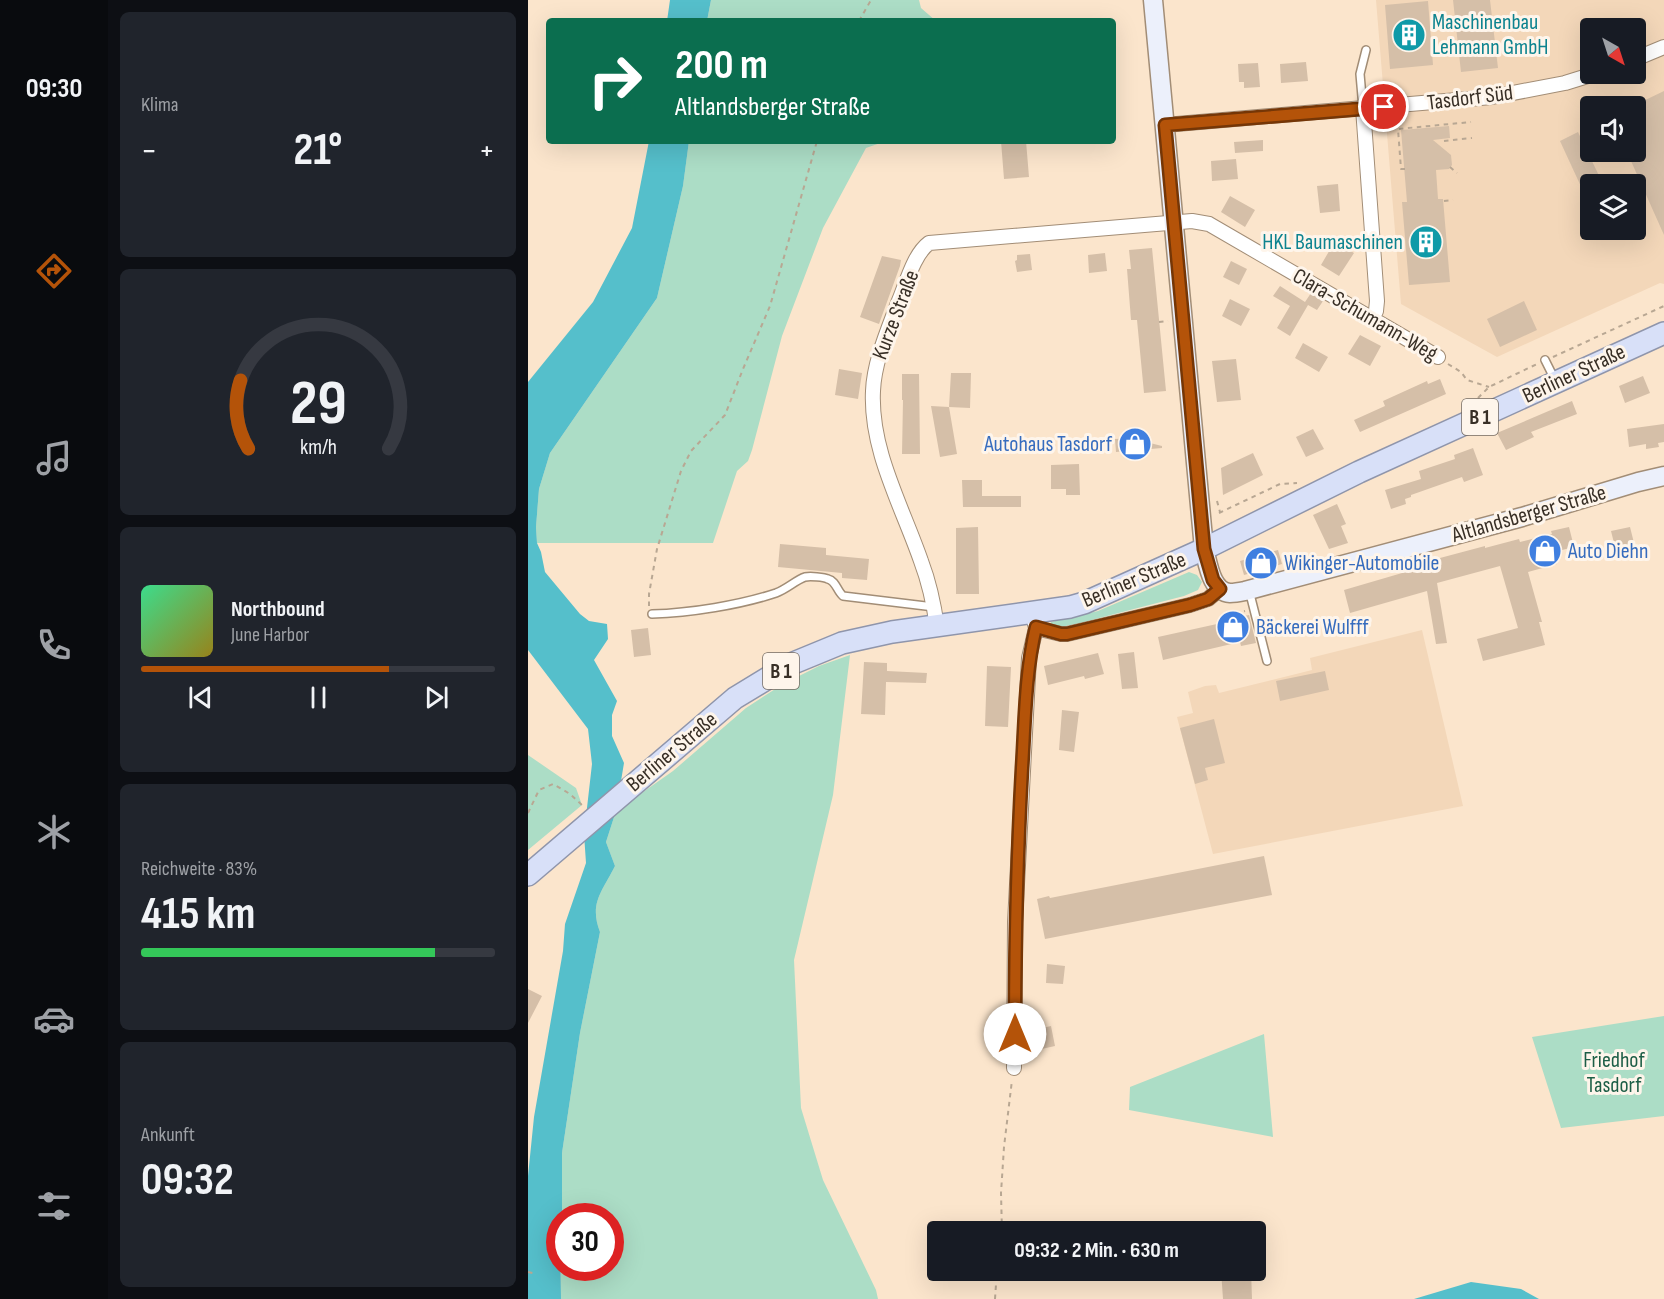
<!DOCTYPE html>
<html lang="de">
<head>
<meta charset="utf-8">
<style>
	body { margin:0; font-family:"Sofia Sans Condensed",sans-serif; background:#20242c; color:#f1f3f6; height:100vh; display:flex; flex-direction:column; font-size:22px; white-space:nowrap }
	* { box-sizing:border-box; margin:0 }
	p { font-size:20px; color:#9ea1a6 }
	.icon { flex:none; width:33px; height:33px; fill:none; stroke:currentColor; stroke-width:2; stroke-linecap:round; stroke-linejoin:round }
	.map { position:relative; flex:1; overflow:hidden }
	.side { display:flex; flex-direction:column; gap:12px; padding:12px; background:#0d0f14; width:420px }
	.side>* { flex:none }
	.hud { position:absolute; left:18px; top:18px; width:570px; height:126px; border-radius:6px; box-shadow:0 6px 24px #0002; background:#0b6e4f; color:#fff; overflow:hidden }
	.needle { width:39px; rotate:141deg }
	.tools { position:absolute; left:1052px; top:18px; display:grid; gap:12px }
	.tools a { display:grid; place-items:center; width:66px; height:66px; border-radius:6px; background:#171b24; box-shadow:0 6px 24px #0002; font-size:30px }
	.speed { position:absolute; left:18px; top:1203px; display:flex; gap:12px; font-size:30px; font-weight:700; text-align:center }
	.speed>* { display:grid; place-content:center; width:78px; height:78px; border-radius:50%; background:#171b24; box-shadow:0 6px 24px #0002; line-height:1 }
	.speed .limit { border:9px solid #d22; background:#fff; color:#111 }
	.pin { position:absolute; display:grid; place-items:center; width:51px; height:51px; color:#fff; margin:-26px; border:3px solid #fff; border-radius:50%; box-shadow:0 2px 6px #0007 }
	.me { position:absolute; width:66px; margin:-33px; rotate:0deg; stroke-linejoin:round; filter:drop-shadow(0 0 4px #0008) }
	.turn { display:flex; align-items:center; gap:21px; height:126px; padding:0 30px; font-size:27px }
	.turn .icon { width:78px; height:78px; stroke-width:2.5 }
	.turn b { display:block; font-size:42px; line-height:51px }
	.big { font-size:45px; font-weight:700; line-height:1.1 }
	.side .widget { flex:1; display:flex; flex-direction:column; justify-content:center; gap:9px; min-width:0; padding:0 21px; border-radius:9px; background:#20242c }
	.side .dial { align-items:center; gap:0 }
	.dial svg { height:156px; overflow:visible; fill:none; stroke:#363941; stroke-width:7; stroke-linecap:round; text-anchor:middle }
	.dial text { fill:#f1f3f6; stroke:none }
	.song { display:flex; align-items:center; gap:18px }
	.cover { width:72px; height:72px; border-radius:9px; background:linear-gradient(135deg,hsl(150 70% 55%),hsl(50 70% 35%)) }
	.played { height:6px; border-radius:3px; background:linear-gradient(90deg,#b45309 70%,#363941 70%) }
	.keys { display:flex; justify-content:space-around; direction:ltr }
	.heat { display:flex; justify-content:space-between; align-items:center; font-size:33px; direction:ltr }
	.charge { height:9px; border-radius:4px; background:linear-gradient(90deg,#34c759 83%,#363941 0) }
	.trip { position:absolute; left:399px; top:1221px; width:339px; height:60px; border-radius:6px; background:#171b24; box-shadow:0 6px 24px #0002; font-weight:700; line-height:60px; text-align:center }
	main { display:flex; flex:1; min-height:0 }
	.tab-bar { display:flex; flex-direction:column; width:108px; justify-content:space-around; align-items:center; background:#090b0e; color:#9ea1a6 }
	.tab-bar .icon { width:42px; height:42px }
	.tab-bar .selected { color:#b45309 }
	.tab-bar b { font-size:27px; color:#f1f3f6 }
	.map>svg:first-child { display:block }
</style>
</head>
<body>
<main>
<nav class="tab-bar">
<b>09:30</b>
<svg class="icon selected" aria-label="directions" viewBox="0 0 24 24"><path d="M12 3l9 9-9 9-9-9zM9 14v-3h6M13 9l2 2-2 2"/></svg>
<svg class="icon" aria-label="music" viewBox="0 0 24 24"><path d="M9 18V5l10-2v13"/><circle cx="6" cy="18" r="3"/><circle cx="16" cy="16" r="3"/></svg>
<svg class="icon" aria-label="phone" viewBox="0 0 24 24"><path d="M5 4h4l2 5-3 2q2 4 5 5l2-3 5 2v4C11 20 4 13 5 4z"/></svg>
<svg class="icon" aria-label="climate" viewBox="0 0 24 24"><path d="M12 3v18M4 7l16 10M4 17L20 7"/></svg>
<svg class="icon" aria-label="car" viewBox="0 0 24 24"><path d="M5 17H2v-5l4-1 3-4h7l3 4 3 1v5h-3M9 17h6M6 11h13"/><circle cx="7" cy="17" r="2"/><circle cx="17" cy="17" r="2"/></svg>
<svg class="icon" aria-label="filters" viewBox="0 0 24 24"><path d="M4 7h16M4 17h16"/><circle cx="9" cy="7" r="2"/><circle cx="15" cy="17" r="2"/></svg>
</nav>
<section class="side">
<div class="widget"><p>Klima</p>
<div class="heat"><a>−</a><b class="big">21°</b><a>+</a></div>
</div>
<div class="widget dial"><svg viewBox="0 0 100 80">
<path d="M14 69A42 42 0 1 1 86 69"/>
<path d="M14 69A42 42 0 0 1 10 34" stroke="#b45309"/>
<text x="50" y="56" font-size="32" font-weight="700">29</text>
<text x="50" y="72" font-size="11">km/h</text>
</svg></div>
<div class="widget">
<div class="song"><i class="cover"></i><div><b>Northbound</b><p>June Harbor</p></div></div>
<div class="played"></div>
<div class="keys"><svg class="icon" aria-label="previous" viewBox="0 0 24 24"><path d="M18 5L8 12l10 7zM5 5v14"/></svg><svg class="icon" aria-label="pause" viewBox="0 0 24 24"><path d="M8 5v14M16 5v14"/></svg><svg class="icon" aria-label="next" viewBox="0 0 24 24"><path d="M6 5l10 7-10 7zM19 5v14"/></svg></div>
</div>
<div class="widget"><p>Reichweite · 83%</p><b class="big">415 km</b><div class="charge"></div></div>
<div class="widget"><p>Ankunft</p><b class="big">09:32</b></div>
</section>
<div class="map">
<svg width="1136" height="1299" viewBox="0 0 1136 1299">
	<rect width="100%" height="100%" fill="#fbe5cc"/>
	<!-- built -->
	<path fill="#f3d7b9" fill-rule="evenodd" d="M848 0H1136V284L1132 283 969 357 873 304ZM1062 28H1107V74H1062ZM1062 106H1107V152H1062ZM1062 184H1107V230H1062Z
		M894 630 935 806 685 854 649 717 665 713 660 692 677 686 688 685 691 693 784 670 782 658Z"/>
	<!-- green -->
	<path fill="#acddc6" d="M183 0H391L393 8 408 21H179Z
		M161 141H358L338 148 295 228 254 336 224 450 220 461 209 471 185 543H9L8 527 11 489 22 453 129 298 155 186Z
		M661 572 669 575 674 582 670 590 656 596 552 623 533 627 522 625 523 622 570 611Z
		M322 655 305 795 266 960 273 1108 295 1180 348 1290 350 1299H33V1268H82V1216H34V1153L52 1033 72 932C61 903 74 892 87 866L78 842 88 811 145 771 218 708 255 684 291 666Z
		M0 755 48 788 54 805 0 850Z
		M1136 1016V1116L1033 1128 1004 1037Z
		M736 1034 745 1137 601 1110 602 1087Z"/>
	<!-- water -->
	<path fill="#55bfcb" d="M142 0H183L179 21H139Z
		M121 141H161L155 186 129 298 22 453 11 489 8 527 9 543 13 552 17 572 52 614 61 621 79 624 80 639 66 660 89 701 84 715V736L96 763 88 811 78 842 87 866C74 892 61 903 72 932L52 1033 34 1153V1216H32L33 1299H0V1176L6 1117 35 951 37 924 58 863 56 834 64 764 60 729 0 650V382L65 302 104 228Z
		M943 1282 993 1289 1011 1299H886Z"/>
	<!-- building -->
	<path fill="#d5bfa8" d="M925 0H962L970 68 933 72Z
		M900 1 905 65 862 69 857 5Z
		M778 62 780 81 753 83 752 64Z
		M730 63 732 87 716 88V82H711L710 64Z
		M1136 91V235L1099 152H1107V105Z
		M921 126 922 138 905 140 923 155 924 165 921 169 908 170 910 199H915L922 282 881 285 874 202H879L873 130Z
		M1050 132 1075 184H1062V206L1032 141Z
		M735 140V151L707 153 706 142Z
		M473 141H498L501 177 476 179Z
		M708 159 710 179 684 181 683 161Z
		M810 184 812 211 792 213 789 186Z
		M702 196 727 210 717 227 693 212Z
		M807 241 826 253 811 276 793 265Z
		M624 248 638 391 616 393 609 320H603L599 269H603L601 250Z
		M577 253 579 271 561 273 560 255Z
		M502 254 504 270 489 272 487 261 489 260V255Z
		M354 256 373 260 372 266 351 324 332 317Z
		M703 261 719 269 711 285 695 277Z
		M752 286 777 302 783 293 795 301 789 310 780 305 762 336 749 328 762 306 745 296Z
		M702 299 722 309 713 326 694 316Z
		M996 301 1009 330 972 347 959 319Z
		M832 335 853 346 842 366 820 354Z
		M775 343 800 357 791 372 767 358Z
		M708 359 713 400 689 402 684 361Z
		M311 369 334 373 330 399 307 395Z
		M423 373H443L442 408 421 407Z
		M374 374H391L392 454H374L375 400H374Z
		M1115 376 1122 393 1097 403 1091 386Z
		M912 379 918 394 832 432 826 420 857 406 855 401 899 381 900 384Z
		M1044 401 1049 414 1003 432 1006 437 978 450 969 433Z
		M403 406 421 407 429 454 412 457Z
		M1136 424V442L1130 443 1131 447 1118 449V444L1101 447 1099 429Z
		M785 429 796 449 778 457 768 437Z
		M602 438 634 446V448L588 452 587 439Z
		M945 448 955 475 936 482 934 477 883 495V497L877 499 878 504 863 509 857 490 893 479 891 471 927 459 926 455Z
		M725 453 735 475 695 495 693 468Z
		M551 464 552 495H538V489H523V465Z
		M434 480H454V496H493V507H435Z
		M809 504 818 524 813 526 820 543 801 549 785 515Z
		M450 527 451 594H428V528Z
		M1041 527 1046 547 1026 552 1029 564 1000 572 1014 622H1011L1017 645 955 661 949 639 990 628 972 566 909 583 919 643 908 644 899 591 822 613 816 590 898 566 897 562 957 546V548L991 539 992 542 1024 534 1023 531Z
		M1102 527 1107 547 1088 551 1083 531Z
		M252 544 298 548V555L341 559 339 580 314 578V573L250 567Z
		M750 550 754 564 716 575 712 561Z
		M721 615 728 643 713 646 712 642 635 660 630 637 707 620V618Z
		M120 628 123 655 106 657 103 630Z
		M606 652 610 688 594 689 590 654Z
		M570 653 576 674 557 679 556 676 520 685 516 666Z
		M336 662 359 663V671L399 673 398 683 358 682 357 715 333 714Z
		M459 666 483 667 480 727 457 726Z
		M797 671 801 690 752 701 748 681Z
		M534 710 551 712 546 752 531 750Z
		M686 719 697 763 677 768 680 780 667 784 652 728Z
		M736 856 744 895 517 939 509 899 521 896 522 898Z
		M519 964 537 966 535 984 518 983Z
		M0 989 14 996 0 1023Z
		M523 1026 527 1046 509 1050 505 1030Z
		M693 1270H723L724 1299H695Z"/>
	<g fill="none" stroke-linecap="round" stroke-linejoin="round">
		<defs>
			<path id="service" d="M835 108 832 74 838 50
				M1017 360 1027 380
				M721 590 739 661
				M124 614C162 613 212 605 248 593 259 589 268 580 277 577 282 576 296 577 300 579 308 581 309 591 315 596L406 607"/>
			<path id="minor" d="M1107 59 1136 47
				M835 108 849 301 848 311 844 319
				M637 125 964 97 1037 83 1066 74
				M409 627C406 605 401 582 393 561 374 506 342 450 345 391 346 362 360 330 370 303 378 285 385 255 401 243L664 221 681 224 910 357
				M508 628 533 634H539L662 605 680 599 692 589
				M486 1068 487 922 501 658 508 628 504 613"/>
			<path id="secondary" d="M625 0 676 549C680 563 683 592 702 593 707 593 712 592 717 591L994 517 1110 482 1136 476"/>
			<path id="primary" d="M0 875 207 698 263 664 314 643 364 632 542 607 556 603 676 549 831 472 1136 333"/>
		</defs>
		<!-- service casing -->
		<use href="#service" stroke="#a28d76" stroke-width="10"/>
		<!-- minor casing -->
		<use href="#minor" stroke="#a28d76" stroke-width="16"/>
		<!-- secondary casing -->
		<use href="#secondary" stroke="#a28d76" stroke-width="21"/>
		<!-- primary casing -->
		<use href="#primary" stroke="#8f95ab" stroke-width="24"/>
		<!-- path -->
		<path stroke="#b8a793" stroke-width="2" stroke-dasharray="4.5 4.5" stroke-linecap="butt" d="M331 21 343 0
			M916 141 944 138
			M922 167 929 173
			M877 169H873L870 129 943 122
			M916 201 925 200
			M631 322 640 321
			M1025 357 1136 306
			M920 364 933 372 939 380 961 387
			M950 398 961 387 1009 364
			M689 501 692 512
			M691 513 752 484 769 483
			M121 606V594L129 549 153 471 163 451 197 415 215 369 242 306 289 141
			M710 618 702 619 701 616 717 611
			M0 813 11 790 25 784 42 794 55 806
			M474 1232 473 1193 476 1147 484 1080
			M0 1272 8 1274
			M467 1299 469 1270"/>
		<!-- service -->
		<use href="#service" stroke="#fff" stroke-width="7"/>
		<!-- minor -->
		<use href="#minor" stroke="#fff" stroke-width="14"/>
		<!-- secondary -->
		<use href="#secondary" stroke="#ecf0fb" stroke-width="18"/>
		<!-- primary -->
		<use href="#primary" stroke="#d8e0f8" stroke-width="21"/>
	</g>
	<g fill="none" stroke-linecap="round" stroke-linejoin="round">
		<defs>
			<path id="route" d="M487 1034C487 945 489 857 494 768 497 721 497 673 508 627L533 634H539L662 605 680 599 692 589 685 580 676 549 637 125 856 107"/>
		</defs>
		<!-- route casing -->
		<use href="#route" stroke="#753606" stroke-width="15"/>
		<!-- route -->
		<use href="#route" stroke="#b45309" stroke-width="10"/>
	</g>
	<!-- icons -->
	<defs>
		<symbol id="building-disc" viewBox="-11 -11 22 22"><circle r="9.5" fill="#0f9aa8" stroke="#fef5eb"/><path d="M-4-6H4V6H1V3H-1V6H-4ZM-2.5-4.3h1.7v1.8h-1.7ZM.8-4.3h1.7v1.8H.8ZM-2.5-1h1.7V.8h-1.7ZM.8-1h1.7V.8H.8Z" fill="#fff"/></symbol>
		<symbol id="shop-disc" viewBox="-11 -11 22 22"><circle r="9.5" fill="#3f7fe0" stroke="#fef5eb"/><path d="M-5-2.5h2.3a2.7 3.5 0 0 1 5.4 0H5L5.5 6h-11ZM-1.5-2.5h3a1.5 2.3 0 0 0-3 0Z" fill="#fff"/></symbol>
	</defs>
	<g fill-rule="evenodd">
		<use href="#building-disc" x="862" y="16" width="38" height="38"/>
		<use href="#building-disc" x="879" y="223" width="38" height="38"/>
		<use href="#shop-disc" x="588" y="425" width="38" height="38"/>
		<use href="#shop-disc" x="998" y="532" width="38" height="38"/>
		<use href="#shop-disc" x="714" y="544" width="38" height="38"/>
		<use href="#shop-disc" x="686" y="608" width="38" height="38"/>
	</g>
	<g text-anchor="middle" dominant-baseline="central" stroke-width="6" stroke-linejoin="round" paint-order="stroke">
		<!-- shield labels -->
		<g fill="#fef5eb" stroke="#736a61" stroke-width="1.5">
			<rect x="934" y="399" width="36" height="36" rx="4.5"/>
			<rect x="235" y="653" width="36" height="36" rx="4.5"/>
		</g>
		<g font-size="21" font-weight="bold" fill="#382f26">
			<text x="952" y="417">B 1</text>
			<text x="253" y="671">B 1</text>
		</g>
		<!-- culture labels -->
		<g font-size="22" fill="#0d838f" stroke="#fef5eb" text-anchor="start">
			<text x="904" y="22">Maschinenbau<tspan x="904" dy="25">Lehmann GmbH</tspan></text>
			<text x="875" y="242" text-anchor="end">HKL Baumaschinen</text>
		</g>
		<!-- street labels -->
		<g font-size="22" fill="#382f26" stroke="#fef5eb">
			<text transform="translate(942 98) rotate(-7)">Tasdorf Süd</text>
			<text transform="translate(368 315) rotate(-69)">Kurze Straße</text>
			<text transform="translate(837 315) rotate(30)">Clara-Schumann-Weg</text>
			<text transform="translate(1046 374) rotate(-25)">Berliner Straße</text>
			<text transform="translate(1001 514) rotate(-16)">Altlandsberger Straße</text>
			<text transform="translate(606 580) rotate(-23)">Berliner Straße</text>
			<text transform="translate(144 752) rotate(-40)">Berliner Straße</text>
		</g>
		<!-- shop labels -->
		<g font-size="22" fill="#366cbe" stroke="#fef5eb" text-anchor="start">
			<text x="584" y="444" text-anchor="end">Autohaus Tasdorf</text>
			<text x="1040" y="551">Auto Diehn</text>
			<text x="756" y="563">Wikinger-Automobile</text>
			<text x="728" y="627">Bäckerei Wulfff</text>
		</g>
		<!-- park labels -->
		<g font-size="22" fill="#1d5e46" stroke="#fef5eb">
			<text x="1086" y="1060">Friedhof<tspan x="1086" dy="25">Tasdorf</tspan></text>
		</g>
	</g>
</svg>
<div class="tools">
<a><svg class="needle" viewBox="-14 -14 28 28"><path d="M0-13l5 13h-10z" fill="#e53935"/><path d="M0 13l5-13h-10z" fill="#9ea1a6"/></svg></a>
<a><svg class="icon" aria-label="sound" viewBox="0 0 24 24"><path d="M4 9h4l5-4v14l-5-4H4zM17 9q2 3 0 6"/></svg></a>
<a><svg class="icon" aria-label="layers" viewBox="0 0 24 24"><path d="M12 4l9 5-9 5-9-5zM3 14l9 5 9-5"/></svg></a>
</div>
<div class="speed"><div class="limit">30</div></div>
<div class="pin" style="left:856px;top:107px;background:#d93025"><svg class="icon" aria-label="arrive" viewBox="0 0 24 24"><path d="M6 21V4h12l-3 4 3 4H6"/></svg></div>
<svg class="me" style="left:487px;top:1034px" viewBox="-20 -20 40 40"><circle r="19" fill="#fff"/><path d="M0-13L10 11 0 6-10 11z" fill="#b45309"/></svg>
<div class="trip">09:32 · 2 Min. · 630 m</div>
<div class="hud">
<div class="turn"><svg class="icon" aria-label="right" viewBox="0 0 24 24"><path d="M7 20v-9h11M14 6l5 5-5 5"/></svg><div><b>200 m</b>Altlandsberger Straße</div></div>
</div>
</div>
</main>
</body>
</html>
